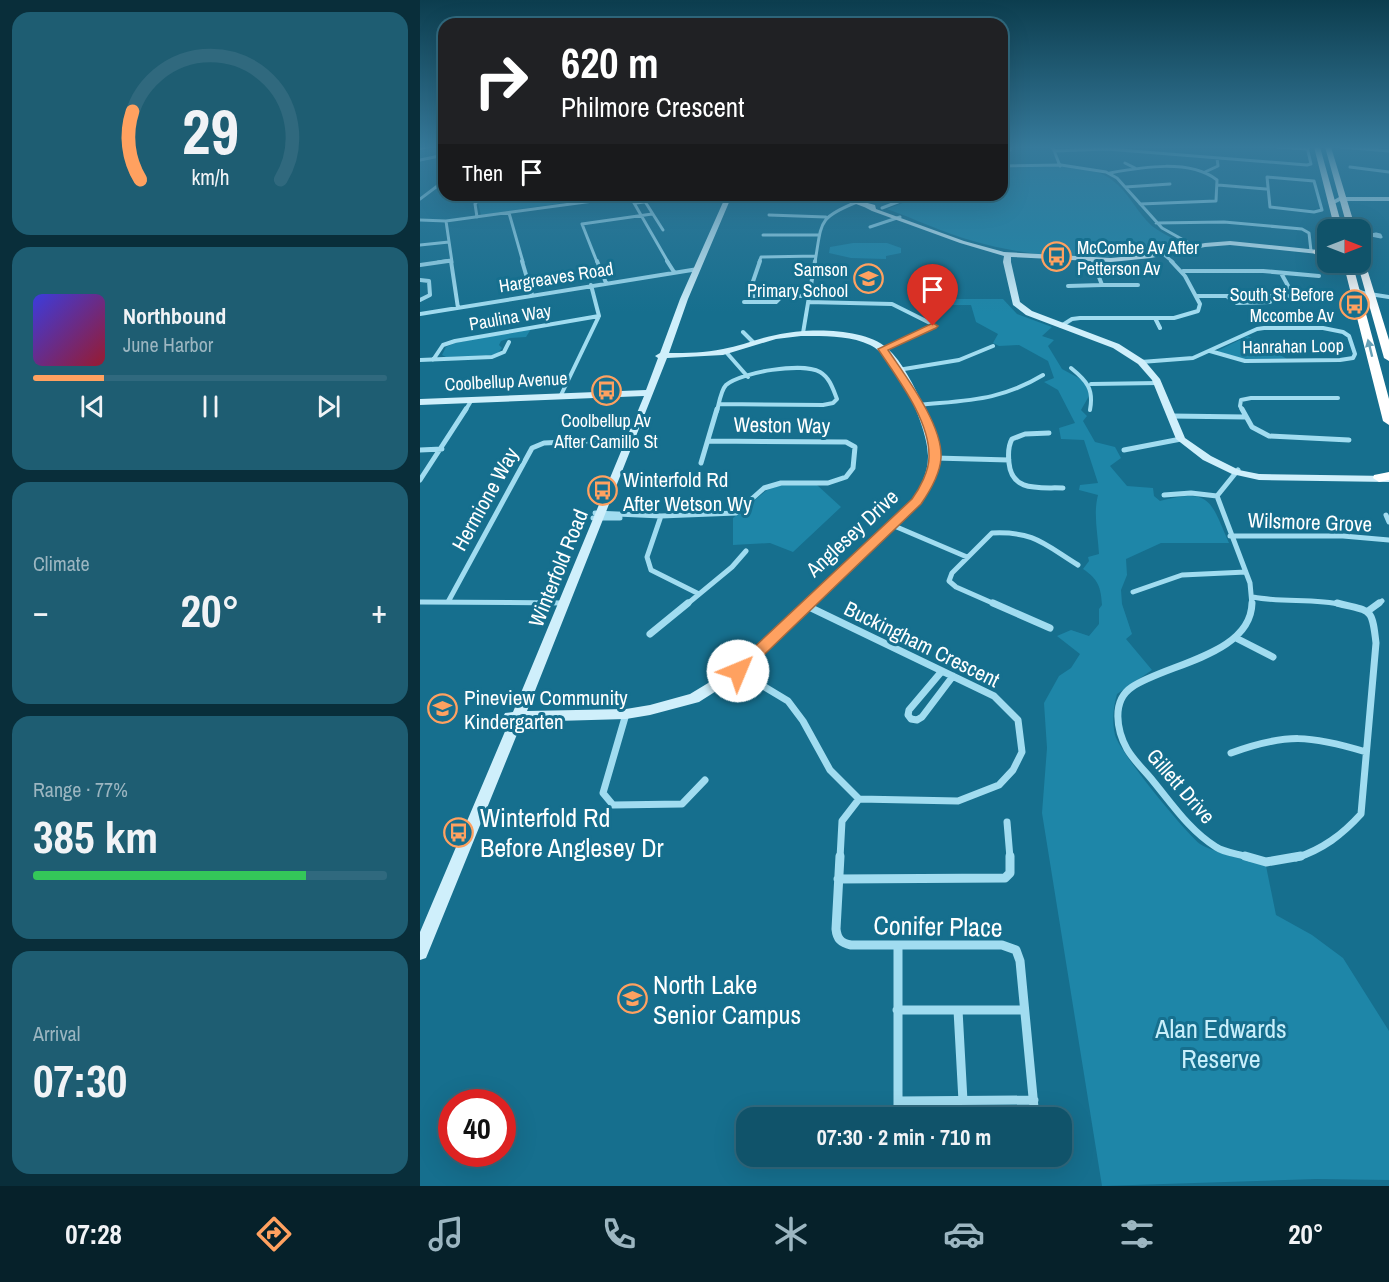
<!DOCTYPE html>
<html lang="en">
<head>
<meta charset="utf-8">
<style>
	body { margin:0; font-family:"Archivo Narrow",sans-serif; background:#1e5d72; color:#f1f3f6; height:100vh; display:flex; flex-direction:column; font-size:22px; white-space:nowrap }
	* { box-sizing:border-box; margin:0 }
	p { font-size:20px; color:#9cb6c1 }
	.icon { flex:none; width:33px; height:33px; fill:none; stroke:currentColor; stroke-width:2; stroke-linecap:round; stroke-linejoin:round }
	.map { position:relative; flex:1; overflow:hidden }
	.details { display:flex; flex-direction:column; gap:12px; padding:12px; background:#092e3a; width:420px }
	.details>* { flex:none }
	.guide { position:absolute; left:18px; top:18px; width:570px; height:183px; border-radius:18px; box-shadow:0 6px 24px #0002,0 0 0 2px #30697e; background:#202124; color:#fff; overflow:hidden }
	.needle { width:39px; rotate:90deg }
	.tools { position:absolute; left:897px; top:219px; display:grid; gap:12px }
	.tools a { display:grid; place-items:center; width:54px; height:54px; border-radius:12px; background:#10536a; box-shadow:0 6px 24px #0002,0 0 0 2px #30697e; font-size:30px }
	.speed { position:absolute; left:18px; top:1089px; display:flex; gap:12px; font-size:30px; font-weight:700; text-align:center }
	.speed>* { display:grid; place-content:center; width:78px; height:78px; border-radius:50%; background:#10536a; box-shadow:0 6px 24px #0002,0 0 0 2px #30697e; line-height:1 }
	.speed .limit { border:9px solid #d22; background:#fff; color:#111 }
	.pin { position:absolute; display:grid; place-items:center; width:51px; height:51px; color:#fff; margin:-62px -26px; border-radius:50% 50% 50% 0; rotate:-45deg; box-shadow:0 0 6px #0007 }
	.pin .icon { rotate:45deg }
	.me { position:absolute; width:66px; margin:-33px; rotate:45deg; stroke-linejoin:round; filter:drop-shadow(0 0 4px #0008) }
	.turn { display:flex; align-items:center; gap:21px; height:126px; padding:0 24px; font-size:27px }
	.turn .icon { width:78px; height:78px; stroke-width:2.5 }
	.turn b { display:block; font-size:42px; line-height:51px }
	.then { display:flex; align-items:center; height:57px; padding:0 24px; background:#0003; gap:12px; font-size:22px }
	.big { font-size:45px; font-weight:700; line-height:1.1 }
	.details .card { flex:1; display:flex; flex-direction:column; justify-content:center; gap:9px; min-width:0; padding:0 21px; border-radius:18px; background:#1e5d72 }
	.details .dial { align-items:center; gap:0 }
	.dial svg { height:156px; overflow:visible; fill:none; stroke:#30697e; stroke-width:7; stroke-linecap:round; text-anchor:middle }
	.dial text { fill:#f1f3f6; stroke:none }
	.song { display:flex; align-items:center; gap:18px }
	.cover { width:72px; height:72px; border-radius:9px; background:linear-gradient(135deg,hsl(240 70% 55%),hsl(350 70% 35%)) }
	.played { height:6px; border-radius:3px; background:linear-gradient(90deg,#ffa160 20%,#30697e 20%) }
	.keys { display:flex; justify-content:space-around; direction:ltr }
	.heat { display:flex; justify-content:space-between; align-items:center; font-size:33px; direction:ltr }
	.charge { height:9px; border-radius:4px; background:linear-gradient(90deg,#34c759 77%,#30697e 0) }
	.trip { position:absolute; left:316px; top:1107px; width:336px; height:60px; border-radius:18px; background:#10536a; box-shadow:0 6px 24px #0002,0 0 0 2px #30697e; font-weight:700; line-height:60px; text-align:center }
	.dock { display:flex; height:96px; justify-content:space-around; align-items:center; background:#06212a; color:#9cb6c1 }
	.dock .icon { width:42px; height:42px }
	.dock .active { color:#ffa160 }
	.dock b { font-size:27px; color:#f1f3f6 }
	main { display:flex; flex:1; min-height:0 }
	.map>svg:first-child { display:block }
</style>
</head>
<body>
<main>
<section class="details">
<div class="card dial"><svg viewBox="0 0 100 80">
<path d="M14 69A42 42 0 1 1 86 69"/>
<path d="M14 69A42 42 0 0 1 10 34" stroke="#ffa160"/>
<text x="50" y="56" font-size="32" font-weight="700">29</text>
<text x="50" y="72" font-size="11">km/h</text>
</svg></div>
<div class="card">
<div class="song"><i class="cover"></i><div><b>Northbound</b><p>June Harbor</p></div></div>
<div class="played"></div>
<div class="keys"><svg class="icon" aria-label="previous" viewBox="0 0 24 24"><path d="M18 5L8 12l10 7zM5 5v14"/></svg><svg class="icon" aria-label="pause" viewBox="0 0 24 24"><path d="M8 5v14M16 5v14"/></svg><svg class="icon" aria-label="next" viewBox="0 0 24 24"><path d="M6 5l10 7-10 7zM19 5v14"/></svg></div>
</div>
<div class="card"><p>Climate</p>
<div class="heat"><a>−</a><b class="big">20°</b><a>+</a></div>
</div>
<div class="card"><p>Range · 77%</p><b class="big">385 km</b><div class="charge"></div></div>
<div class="card"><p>Arrival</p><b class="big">07:30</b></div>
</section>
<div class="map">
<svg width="969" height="1186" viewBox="0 0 969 1186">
	<rect width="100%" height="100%" fill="#166f8e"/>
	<!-- green -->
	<path fill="#1e86a8" d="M582 168C612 168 668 161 692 180 709 192 717 213 732 226 741 233 754 239 765 244 698 264 620 260 553 241 524 233 495 219 467 209L503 195H582Z
		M65 195H148L150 202 61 215 58 203Z
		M433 243H467L481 248V253L466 256V259L431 258 409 253 410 247Z
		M499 299H583L597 314 632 327 622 336 634 340 628 346 642 369 666 382 669 396 661 410 667 416 663 421 675 442 695 447 701 458 690 466 707 486 733 488 734 496 740 501C791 488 790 500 809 543H741L706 559 707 575 701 590 702 604 712 634 706 639 732 670 697 694C693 708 692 721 695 735 700 753 764 831 780 844 792 852 830 861 846 866L856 915 892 935 923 958 969 1031V1180L896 1179 682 1186 622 813 627 748 624 703 639 676 651 668 660 654 637 636 651 630 669 636 679 624V609L682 605C681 587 678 579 663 569L669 561 668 557 679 554C678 534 673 514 678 495L659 490 660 485 678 483 664 440 641 439 639 428 655 423 638 390 624 382 634 378 628 361 599 345 579 346 573 343 578 334 556 322 551 305H496Z
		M111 329 106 337 90 338 81 341 79 345 82 348 78 353 72 355 26 357 22 355 26 347 35 343Z
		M828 336 867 359 830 362 797 351Z
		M361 485H397L421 507 373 552 350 543 313 545V518L347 490Z"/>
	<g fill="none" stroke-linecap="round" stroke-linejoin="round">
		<!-- street-far4 -->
		<path stroke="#a1dcf0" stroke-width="3" d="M858 147 888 149
			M920 147 969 151
			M633 148 640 166
			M634 151 687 149 887 165 891 164 887 147
			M582 152 590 150V147
			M0 160 24 155
			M705 163 715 168
			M582 166 641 165 686 172 697 178 742 228 776 247
			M930 167 969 172
			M785 172 798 166 797 158
			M690 173C722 167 770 159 797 180L796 201 720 204
			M847 177 894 181 902 210 894 212 850 207Z
			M798 185 846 189
			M705 187 750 184
			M210 196 248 262
			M0 199 24 181
			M224 200 243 230
			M216 203 270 196 299 197
			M462 208 496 195
			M89 213 103 262
			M349 215 406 217
			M57 217 55 204 62 195
			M0 220 26 221 210 196 222 197
			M26 221 32 262
			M736 223 804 222 882 229 889 233 891 251
			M450 227 480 217
			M956 234 960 235 961 237 951 235Z
			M343 235H399
			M0 245 29 242
			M743 254 753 262
			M18 262 31 260
			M177 262 162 224 232 214
			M339 262 341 257 396 256
			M395 262C402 222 397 218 437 202"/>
		<!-- street-far3 -->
		<path stroke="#a1dcf0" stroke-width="4" d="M31 261 38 308
			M102 261 112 295
			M177 261 186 283
			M247 261 254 272
			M340 261 329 293 334 296H389
			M0 265 28 261
			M763 271H843L899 276
			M0 280 9 281 10 295 0 300
			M682 285H718
			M648 286 682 285 673 261
			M934 289 943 293 969 297
			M776 296H871L872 293 861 273
			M871 296 879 300 897 301
			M808 297 817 303 850 302
			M324 302H356L362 296
			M388 302 472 304 512 324 510 329 463 349
			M0 314 278 269
			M735 318 740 328
			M641 326 652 319 660 318H754L778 311 780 304 765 276 751 261
			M323 332 334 343
			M383 333 395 261
			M306 352 328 377
			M0 360 72 357 84 352 89 342
			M13 360 23 345 35 341 179 316
			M721 362 773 358 837 329 844 328H903L923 332 929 336 935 354 933 358 920 360 825 361 790 351
			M651 368C667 381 674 389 670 410
			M478 370 539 360 573 346
			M671 384 738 383
			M141 395 179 316 171 285
			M499 405C548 400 580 401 623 375
			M45 411 51 401
			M297 411C299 403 301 390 306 385 321 372 383 362 400 372 410 378 413 389 417 399L413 403 403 405 299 404
			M823 411 820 406 821 400 831 398H918"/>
		<!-- street-far2 -->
		<path stroke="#a1dcf0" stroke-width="5" d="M822 409 832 427 849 436 929 440
			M751 416 825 417
			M629 433 605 434 592 439C588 446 588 454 589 463 592 493 620 487 643 488
			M0 450 22 449
			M704 450 761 439
			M515 458 589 460
			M281 463 297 409
			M818 470 797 496 830 583 832 605
			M0 480 46 409
			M744 495 771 493 797 496
			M175 513 241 516 316 513 344 488 361 483H408L426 477 433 468 435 447 426 442 289 441
			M966 515 969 522
			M241 516 227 557 231 570 279 594
			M173 518H200
			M472 525 547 557
			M810 536H923L969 540
			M713 592 762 575 826 572
			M833 597C863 603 894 598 923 605
			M0 602 145 603
			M28 602 112 448 124 443 188 440
			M266 605 312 567 326 551
			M577 605 536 587 529 581 532 573 572 533C614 531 624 544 658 565
			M957 605 962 601"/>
		<!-- street-far1 -->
		<path stroke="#a1dcf0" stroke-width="7" d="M573 603 630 628
			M948 611 959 603
			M230 634 268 603
			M816 638 853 657
			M318 671 368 701 383 721 410 770 439 799 538 801 579 785 593 770 602 752 598 720 574 696 385 605
			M522 671 489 710 488 715 491 719 497 720 502 717 533 676
			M206 714 183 793 193 805 262 804 285 780
			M811 753C866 733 890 735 946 752
			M587 822 590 858
			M420 858 422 821 439 799
			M830 858C820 854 805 853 796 847 770 831 752 804 733 781 725 771 714 761 707 749 697 731 691 701 712 687 746 664 831 655 832 603
			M876 858C903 849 922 835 941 814L956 643C952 606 951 612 917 603"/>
		<!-- street -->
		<path stroke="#a1dcf0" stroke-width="9" d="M420 856 416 929C417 939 421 943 431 945H582L596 950 600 961 615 1118
			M825 856 846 862 881 856
			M418 879 585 878 590 873V856
			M478 945V1118
			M477 1010H604
			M538 1010 543 1101
			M478 1101 614 1100"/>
		<!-- secondary -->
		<path fill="#cfeffb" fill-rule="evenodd" d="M296 195H408L421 196 455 205 456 209 544 241 584 252 691 258 731 254 785 243 810 241 908 251V255L810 245 785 247 731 258 691 262 591 257V262L600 302 612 311 699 344 724 360 740 379 765 438 791 456 819 470 839 474 969 476V482L839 480 812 474 783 460 756 439 732 380 718 364 693 348 606 315 593 305 583 262 584 256 540 243 452 211C417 190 350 199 310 200L268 299 249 353C267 353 285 353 303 349 321 346 338 338 356 335 385 328 443 327 467 348 483 362 494 387 504 406 523 443 522 470 500 504L323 674 279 702 230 715 206 719 102 722 6 958 0 960V932L89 722 83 717 85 713 93 712 224 396 0 405V399L226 390 238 358 235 356 240 353 260 299 304 200ZM381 336C403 336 429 335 450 345 476 357 509 428 508 457 508 473 500 487 492 500L313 668 270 694 230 705 206 709 107 711 247 358 303 355 356 339Z
			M919 197H969V201H920L912 205 909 203Z"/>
		<!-- highway -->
		<path fill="#fff" fill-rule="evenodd" d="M0 147H13L0 150Z
			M894 147H900L923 230H915Z
			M905 147H911L936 230H928Z
			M940 230 950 232 951 234 947 237 940 235Z
			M908 249V255H896L892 252 896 249Z
			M940 256 944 259 969 340V361L964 358 937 262H940Z
			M923 262H932L969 399V425L963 421Z
			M969 472V480L959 482 953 478 954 475Z"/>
	</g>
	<!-- one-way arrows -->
	<defs><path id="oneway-solid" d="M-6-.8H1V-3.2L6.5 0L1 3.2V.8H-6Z" transform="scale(1.5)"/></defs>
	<use fill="#68a1b6" href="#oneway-solid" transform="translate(950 348) rotate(-104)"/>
	<!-- sky -->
	<linearGradient id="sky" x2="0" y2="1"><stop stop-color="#0c3d4e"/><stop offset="0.47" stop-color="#367a9b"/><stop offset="1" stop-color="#367a9b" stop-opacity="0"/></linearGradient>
	<rect width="969" height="313" fill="url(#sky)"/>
	<!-- route -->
	<path fill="#ffa160" stroke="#a6693e" stroke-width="1.5" d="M513 323 518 326 516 328 468 350C486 377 523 425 521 458 520 474 510 491 501 504L323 675H313L311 671 313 667 492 499C500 488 509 471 509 457 510 420 477 378 458 349Z"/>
	<!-- icons -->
	<defs>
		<symbol id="bus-ring" viewBox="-11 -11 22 22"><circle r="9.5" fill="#166f8e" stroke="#ffa160" stroke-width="1.5"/><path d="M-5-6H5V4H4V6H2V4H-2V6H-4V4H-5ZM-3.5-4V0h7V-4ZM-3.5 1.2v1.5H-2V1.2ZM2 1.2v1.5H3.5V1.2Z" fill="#ffa160"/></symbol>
		<symbol id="school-ring" viewBox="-11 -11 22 22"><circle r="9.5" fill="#166f8e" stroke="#ffa160" stroke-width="1.5"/><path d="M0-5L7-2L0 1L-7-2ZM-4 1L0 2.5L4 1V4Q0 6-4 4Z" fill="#ffa160"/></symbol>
	</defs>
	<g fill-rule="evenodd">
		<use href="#bus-ring" x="620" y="240" width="33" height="33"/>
		<use href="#school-ring" x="432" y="262" width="33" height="33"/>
		<use href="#bus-ring" x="918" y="288" width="33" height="33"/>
		<use href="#bus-ring" x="170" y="374" width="33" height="33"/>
		<use href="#bus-ring" x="166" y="474" width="33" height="33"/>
		<use href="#school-ring" x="6" y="692" width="33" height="33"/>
		<use href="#bus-ring" x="22" y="816" width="33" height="33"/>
		<use href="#school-ring" x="196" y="982" width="33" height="33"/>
	</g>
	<g text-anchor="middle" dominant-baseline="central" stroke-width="6" stroke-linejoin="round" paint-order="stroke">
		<!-- far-poi labels -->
		<g font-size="18" fill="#fff" stroke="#166f8e" text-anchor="end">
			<text x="657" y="247" text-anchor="start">McCombe Av After<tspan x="657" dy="21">Petterson Av</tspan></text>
			<text x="428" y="269">Samson<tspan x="428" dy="21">Primary School</tspan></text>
			<text x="914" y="294">South St Before<tspan x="914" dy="21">Mccombe Av</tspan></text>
			<text x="186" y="420" text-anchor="middle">Coolbellup Av<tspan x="186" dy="21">After Camillo St</tspan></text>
		</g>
		<!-- far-street labels -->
		<g font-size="18" fill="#fff" stroke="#166f8e">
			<text transform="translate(136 277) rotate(-9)">Hargreaves Road</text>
			<text transform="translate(90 317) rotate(-10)">Paulina Way</text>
			<text transform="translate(873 346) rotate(-1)">Hanrahan Loop</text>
			<text transform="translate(86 381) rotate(-3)">Coolbellup Avenue</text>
		</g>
		<!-- street labels -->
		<g font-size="21" fill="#fff" stroke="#166f8e">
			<text transform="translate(362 425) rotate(1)">Weston Way</text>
			<text transform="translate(65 499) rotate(-61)">Hermione Way</text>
			<text transform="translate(890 522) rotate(2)">Wilsmore Grove</text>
			<text transform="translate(432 533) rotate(-43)">Anglesey Drive</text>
			<text transform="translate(138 568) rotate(-68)">Winterfold Road</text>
			<text transform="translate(502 644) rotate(26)">Buckingham Crescent</text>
			<text transform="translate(761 786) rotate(49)">Gillett Drive</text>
		</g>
		<!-- poi labels -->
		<g font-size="21" fill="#fff" stroke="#166f8e" text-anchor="start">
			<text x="203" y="479">Winterfold Rd<tspan x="203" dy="24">After Wetson Wy</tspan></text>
			<text x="44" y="697">Pineview Community<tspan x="44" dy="24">Kindergarten</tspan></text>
		</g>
		<!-- near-poi labels -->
		<g font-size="26" fill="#fff" stroke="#166f8e" text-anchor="start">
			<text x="60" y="817">Winterfold Rd<tspan x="60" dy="30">Before Anglesey Dr</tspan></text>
			<text x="233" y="984">North Lake<tspan x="233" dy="30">Senior Campus</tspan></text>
		</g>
		<!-- near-street labels -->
		<g font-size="26" fill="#fff" stroke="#166f8e">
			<text transform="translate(518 926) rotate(1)">Conifer Place</text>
		</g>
		<!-- near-park labels -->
		<g font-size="26" fill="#c8effb" stroke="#166f8e">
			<text x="801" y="1028">Alan Edwards<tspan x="801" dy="30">Reserve</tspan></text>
		</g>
	</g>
</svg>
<div class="tools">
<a><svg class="needle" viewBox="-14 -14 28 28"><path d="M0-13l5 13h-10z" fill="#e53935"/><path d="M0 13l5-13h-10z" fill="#9cb6c1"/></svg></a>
</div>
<div class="speed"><div class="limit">40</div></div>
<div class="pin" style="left:513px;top:326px;background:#d93025"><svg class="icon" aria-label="arrive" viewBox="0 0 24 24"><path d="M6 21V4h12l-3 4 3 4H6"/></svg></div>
<svg class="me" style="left:318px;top:671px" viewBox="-20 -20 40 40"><circle r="19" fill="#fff"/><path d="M0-13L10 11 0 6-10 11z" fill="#ffa160"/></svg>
<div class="trip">07:30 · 2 min · 710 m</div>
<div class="guide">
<div class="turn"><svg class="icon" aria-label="right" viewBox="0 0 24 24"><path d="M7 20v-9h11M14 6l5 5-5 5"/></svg><div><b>620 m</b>Philmore Crescent</div></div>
<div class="then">Then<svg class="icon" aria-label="arrive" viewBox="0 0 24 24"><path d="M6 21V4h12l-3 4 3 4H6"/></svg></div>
</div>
</div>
</main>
<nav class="dock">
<b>07:28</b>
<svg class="icon active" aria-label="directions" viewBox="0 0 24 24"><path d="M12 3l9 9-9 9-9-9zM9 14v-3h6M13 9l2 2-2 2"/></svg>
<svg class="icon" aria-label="music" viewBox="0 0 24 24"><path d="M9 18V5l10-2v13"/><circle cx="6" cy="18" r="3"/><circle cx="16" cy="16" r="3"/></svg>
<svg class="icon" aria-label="phone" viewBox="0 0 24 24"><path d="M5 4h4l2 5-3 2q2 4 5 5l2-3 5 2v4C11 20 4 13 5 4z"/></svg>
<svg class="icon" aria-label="climate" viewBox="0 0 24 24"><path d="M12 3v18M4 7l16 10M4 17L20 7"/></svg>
<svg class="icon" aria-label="car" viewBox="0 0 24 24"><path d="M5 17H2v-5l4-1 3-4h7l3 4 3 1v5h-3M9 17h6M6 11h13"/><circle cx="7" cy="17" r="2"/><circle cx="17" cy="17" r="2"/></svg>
<svg class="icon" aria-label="filters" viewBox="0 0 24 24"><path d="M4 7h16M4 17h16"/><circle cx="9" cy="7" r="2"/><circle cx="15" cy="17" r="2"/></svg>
<b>20°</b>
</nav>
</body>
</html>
